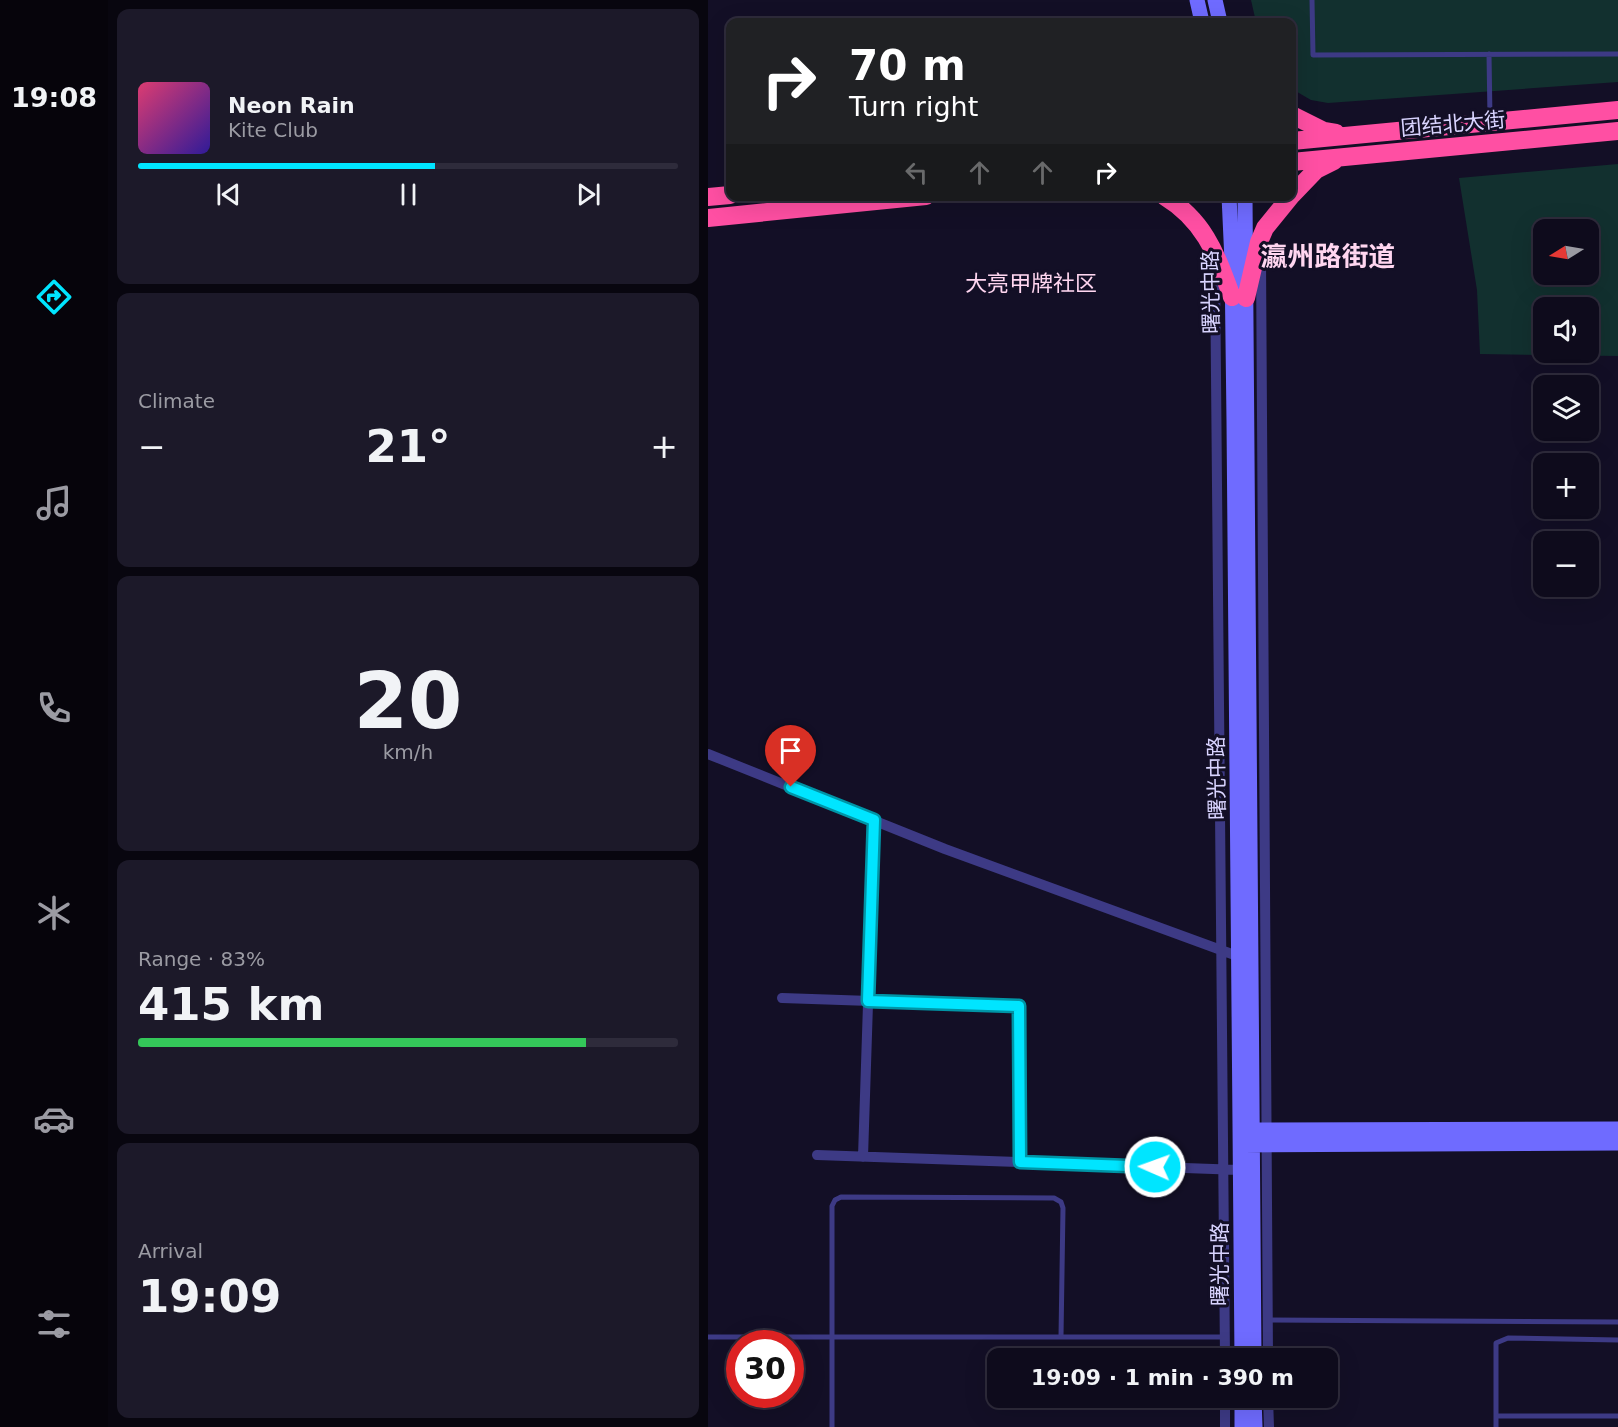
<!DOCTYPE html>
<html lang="en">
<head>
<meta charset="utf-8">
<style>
	body { margin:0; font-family:"DejaVu Sans","Noto Sans SC",sans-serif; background:#1c1929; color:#f1f3f6; height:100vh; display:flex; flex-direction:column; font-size:22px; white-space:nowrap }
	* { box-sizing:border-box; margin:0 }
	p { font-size:20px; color:#9b9ba3 }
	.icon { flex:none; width:33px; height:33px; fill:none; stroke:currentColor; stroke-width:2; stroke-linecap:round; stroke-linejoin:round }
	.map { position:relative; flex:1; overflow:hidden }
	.sheet { display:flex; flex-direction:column; gap:9px; padding:9px; background:#08060f; width:600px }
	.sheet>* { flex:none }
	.top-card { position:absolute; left:18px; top:18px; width:570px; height:183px; border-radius:12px; box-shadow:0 6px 24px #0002,0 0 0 2px #2e2b3b; background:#202124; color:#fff; overflow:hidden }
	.needle { width:39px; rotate:259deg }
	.fabs { position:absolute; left:825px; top:219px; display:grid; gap:12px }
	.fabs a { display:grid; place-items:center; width:66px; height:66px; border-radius:12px; background:#0e0b1c; box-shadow:0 6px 24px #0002,0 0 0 2px #2e2b3b; font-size:30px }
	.speed { position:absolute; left:18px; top:1330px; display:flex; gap:12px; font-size:30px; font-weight:700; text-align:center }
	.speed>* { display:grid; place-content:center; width:78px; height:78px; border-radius:50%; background:#0e0b1c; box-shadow:0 6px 24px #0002,0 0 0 2px #2e2b3b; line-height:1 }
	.speed .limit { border:9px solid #d22; background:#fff; color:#111 }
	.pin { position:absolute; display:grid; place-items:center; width:51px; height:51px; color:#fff; margin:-62px -26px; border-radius:50% 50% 50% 0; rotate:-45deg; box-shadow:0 0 6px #0007 }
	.pin .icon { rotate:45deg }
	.me { position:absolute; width:66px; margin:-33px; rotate:272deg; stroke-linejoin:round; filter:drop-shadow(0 0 4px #0008) }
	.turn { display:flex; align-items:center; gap:21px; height:126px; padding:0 24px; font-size:27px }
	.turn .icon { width:78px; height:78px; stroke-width:2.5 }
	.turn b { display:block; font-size:42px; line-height:51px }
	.lanes { display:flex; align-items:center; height:57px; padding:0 24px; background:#0003; justify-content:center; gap:30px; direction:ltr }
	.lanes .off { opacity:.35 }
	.big { font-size:45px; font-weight:800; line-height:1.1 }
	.sheet .widget { flex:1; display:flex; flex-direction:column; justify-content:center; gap:9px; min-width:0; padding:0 21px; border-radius:12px; background:#1c1929 }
	.sheet .dial { align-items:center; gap:0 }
	.dial b { font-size:78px; line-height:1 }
	.song { display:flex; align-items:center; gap:18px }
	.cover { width:72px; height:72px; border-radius:9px; background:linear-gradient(135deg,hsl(340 70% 55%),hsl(250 70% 35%)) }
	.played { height:6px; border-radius:3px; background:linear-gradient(90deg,#00e5ff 55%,#2e2b3b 55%) }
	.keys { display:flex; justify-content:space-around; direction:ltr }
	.heat { display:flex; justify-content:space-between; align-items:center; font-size:33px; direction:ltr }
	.charge { height:9px; border-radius:4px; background:linear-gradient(90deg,#34c759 83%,#2e2b3b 0) }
	.trip { position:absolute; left:279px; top:1348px; width:351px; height:60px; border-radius:12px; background:#0e0b1c; box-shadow:0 6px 24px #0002,0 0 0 2px #2e2b3b; font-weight:800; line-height:60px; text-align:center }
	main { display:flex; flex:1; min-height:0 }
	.tabs { display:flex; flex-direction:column; width:108px; justify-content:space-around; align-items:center; background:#06040b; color:#9b9ba3 }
	.tabs .icon { width:42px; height:42px }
	.tabs .on { color:#00e5ff }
	.tabs b { font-size:27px; color:#f1f3f6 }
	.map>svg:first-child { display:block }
</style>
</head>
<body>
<main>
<nav class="tabs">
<b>19:08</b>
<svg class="icon on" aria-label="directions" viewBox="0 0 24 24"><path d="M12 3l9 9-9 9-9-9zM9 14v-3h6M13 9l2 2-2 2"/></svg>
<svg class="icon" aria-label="music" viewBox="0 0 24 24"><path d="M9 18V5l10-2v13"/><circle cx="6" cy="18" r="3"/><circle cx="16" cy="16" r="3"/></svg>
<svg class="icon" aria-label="phone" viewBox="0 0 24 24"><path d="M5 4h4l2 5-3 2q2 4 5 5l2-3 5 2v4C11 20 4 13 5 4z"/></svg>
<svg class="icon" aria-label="climate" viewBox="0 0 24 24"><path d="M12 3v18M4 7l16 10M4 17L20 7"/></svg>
<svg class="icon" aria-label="car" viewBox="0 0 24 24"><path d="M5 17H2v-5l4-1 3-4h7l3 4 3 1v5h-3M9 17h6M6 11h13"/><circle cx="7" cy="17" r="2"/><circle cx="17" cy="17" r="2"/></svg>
<svg class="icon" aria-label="filters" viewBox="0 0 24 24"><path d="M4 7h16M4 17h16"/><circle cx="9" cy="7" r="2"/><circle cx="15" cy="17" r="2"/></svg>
</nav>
<section class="sheet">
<div class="widget">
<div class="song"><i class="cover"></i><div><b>Neon Rain</b><p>Kite Club</p></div></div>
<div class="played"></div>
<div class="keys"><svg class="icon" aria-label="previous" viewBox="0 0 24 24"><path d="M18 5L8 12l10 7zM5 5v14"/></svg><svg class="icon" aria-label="pause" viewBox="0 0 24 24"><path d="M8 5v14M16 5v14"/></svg><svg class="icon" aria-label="next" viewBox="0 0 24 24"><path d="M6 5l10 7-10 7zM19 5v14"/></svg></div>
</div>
<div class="widget"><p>Climate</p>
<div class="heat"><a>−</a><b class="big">21°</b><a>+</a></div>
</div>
<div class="widget dial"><b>20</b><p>km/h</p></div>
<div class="widget"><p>Range · 83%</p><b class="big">415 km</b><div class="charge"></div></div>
<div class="widget"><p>Arrival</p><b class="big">19:09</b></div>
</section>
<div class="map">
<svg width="910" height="1427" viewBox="0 0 910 1427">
	<rect width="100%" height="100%" fill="#130f26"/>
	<!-- green -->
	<path fill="#12302f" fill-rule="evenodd" d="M543 0H910V82L620 103 603 100 584 89V22H548Z
		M910 164V356L772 354 769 290 751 178ZM836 230H880V274H836ZM836 308H880V352H836Z"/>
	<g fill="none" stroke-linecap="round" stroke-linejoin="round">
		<!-- lane -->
		<path stroke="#3d3a85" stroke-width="5" d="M604 0 605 55 910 54
			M781 54 782 118
			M560 1320 910 1322
			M0 1337H517
			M788 1416H910
			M124 1427V1206L127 1200 133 1197 346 1198 353 1202 355 1208 353 1337
			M788 1427V1343L800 1338 910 1340"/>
		<!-- street -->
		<path stroke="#3d3a85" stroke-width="10" d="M553 258 560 1359
			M507 266 517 1359
			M0 754 237 849 532 957
			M74 998 311 1006 312 1162
			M109 1155 533 1170
			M155 1157 166 820
			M517 1398V1427
			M560 1398 561 1427"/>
		<!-- secondary -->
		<path stroke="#6f6bff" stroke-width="15" d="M489 0 494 22
			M507 0 512 22
			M521 196 524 261 526 421 534 1359
			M537 196 546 1359
			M535 1130 910 1129
			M536 1145 910 1143
			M534 1398V1427
			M546 1398 547 1427"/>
		<!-- highway -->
		<path stroke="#ff4fa3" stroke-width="18" d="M584 115 616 131 628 133
			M584 141 910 110
			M584 162 910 131
			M584 195 608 170 626 161
			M456 196C497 221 508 254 524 297
			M0 197 22 195
			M0 218 218 196
			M538 298 551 242 557 228 583 196"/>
	</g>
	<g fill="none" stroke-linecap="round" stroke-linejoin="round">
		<defs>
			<path id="route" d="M83 787 166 820 160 1001 311 1006 312 1162 447 1167"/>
		</defs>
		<!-- route casing -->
		<use href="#route" stroke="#0095a6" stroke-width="15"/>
		<!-- route -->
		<use href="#route" stroke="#00e5ff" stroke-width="10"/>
	</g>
	<g text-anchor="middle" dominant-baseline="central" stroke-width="6" stroke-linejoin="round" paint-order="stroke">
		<!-- street labels -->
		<g font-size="21" fill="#d9d4ff" stroke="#130f26">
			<text transform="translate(745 124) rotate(-5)">团结北大街</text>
			<text transform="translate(503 292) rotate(-91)">曙光中路</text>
			<text transform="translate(509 778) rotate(-91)">曙光中路</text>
			<text transform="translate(512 1264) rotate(-90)">曙光中路</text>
		</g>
		<!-- neighbourhood labels -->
		<g font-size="22" fill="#ffd6f0" stroke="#130f26">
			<text x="323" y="283">大亮甲牌社区</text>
		</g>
		<!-- district labels -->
		<g font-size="27" font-weight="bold" fill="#ffd6f0" stroke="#130f26">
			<text x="620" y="256">瀛州路街道</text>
		</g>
	</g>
</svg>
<div class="fabs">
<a><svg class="needle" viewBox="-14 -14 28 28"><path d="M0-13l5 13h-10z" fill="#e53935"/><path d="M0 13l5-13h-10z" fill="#9b9ba3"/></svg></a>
<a><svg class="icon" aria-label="sound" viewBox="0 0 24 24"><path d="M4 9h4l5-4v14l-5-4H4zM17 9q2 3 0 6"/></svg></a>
<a><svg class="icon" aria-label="layers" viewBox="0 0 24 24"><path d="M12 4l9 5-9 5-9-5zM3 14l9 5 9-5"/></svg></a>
<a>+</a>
<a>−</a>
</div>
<div class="speed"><div class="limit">30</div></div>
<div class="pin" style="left:83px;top:787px;background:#d93025"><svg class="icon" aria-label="arrive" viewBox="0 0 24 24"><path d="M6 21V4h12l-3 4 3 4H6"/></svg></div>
<svg class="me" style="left:447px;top:1167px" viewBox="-20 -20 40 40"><circle r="17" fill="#00e5ff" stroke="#fff" stroke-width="3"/><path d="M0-11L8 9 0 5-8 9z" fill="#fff"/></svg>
<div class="trip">19:09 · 1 min · 390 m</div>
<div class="top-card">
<div class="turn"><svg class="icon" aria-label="right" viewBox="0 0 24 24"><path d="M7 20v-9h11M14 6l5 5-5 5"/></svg><div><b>70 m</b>Turn right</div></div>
<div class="lanes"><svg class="icon off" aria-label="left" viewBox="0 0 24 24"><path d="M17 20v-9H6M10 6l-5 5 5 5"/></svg><svg class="icon off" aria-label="ahead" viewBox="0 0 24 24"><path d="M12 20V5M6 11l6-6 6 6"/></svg><svg class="icon off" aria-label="ahead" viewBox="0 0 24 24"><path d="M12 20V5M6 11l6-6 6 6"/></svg><svg class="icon" aria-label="right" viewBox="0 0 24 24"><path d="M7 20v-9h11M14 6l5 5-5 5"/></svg></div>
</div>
</div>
</main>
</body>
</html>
